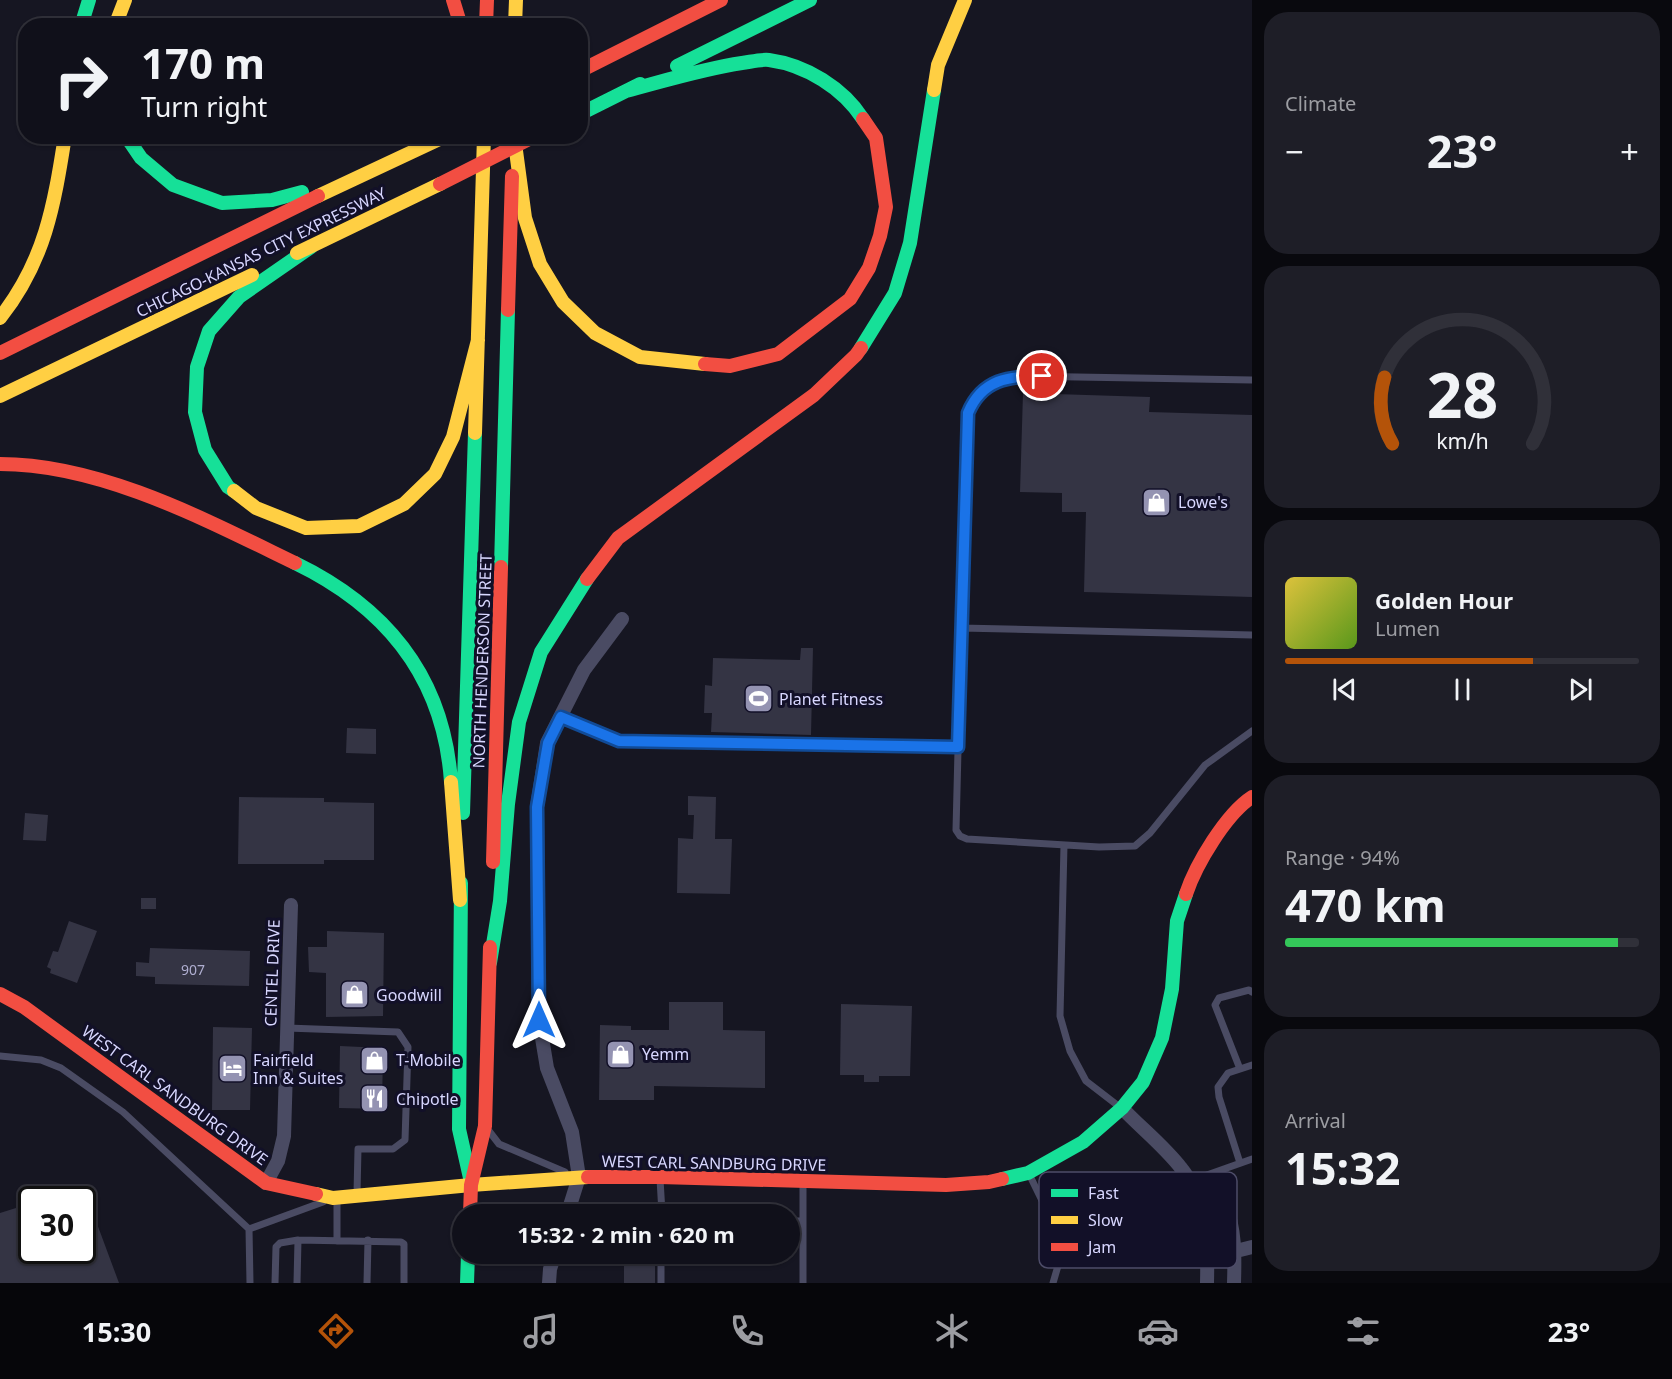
<!DOCTYPE html>
<html lang="en">
<head>
<meta charset="utf-8">
<style>
	body { margin:0; font-family:"Noto Sans",sans-serif; background:#1e1e27; color:#f1f3f6; height:100vh; display:flex; flex-direction:column; font-size:22px; white-space:nowrap }
	* { box-sizing:border-box; margin:0 }
	p { font-size:20px; color:#9c9da2 }
	.icon { flex:none; width:33px; height:33px; fill:none; stroke:currentColor; stroke-width:2; stroke-linecap:round; stroke-linejoin:round }
	.map { position:relative; flex:1; overflow:hidden }
	.sheet { display:flex; flex-direction:column; gap:12px; padding:12px; background:#09090e; width:420px }
	.sheet>* { flex:none }
	.hud { position:absolute; left:18px; top:18px; width:570px; height:126px; border-radius:24px; box-shadow:0 2px 4px #0004,0 0 0 2px #303039; background:#10101a; color:#f1f3f6; overflow:hidden }
	.speed { position:absolute; left:18px; top:1186px; display:flex; gap:12px; font-size:30px; font-weight:700; text-align:center }
	.speed>* { display:grid; place-content:center; width:78px; height:78px; border-radius:50%; background:#10101a; box-shadow:0 2px 4px #0004,0 0 0 2px #303039; line-height:1 }
	.speed .limit { border:3px solid #111; border-radius:9px; background:#fff; color:#111 }
	.pin { position:absolute; display:grid; place-items:center; width:51px; height:51px; color:#fff; margin:-26px; border:3px solid #fff; border-radius:50%; box-shadow:0 2px 6px #0007 }
	.me { position:absolute; width:66px; margin:-33px; rotate:0deg; stroke-linejoin:round; filter:drop-shadow(0 0 4px #0008) }
	.turn { display:flex; align-items:center; gap:21px; height:126px; padding:0 24px; font-size:27px }
	.turn .icon { width:78px; height:78px; stroke-width:2.5 }
	.turn b { display:block; font-size:42px; line-height:51px }
	.big { font-size:45px; font-weight:700; line-height:1.1 }
	.sheet .widget { flex:1; display:flex; flex-direction:column; justify-content:center; gap:9px; min-width:0; padding:0 21px; border-radius:24px; background:#1e1e27 }
	.sheet .dial { align-items:center; gap:0 }
	.dial svg { height:156px; overflow:visible; fill:none; stroke:#303039; stroke-width:7; stroke-linecap:round; text-anchor:middle }
	.dial text { fill:#f1f3f6; stroke:none }
	.song { display:flex; align-items:center; gap:18px }
	.cover { width:72px; height:72px; border-radius:9px; background:linear-gradient(135deg,hsl(50 70% 55%),hsl(90 70% 35%)) }
	.played { height:6px; border-radius:3px; background:linear-gradient(90deg,#b45309 70%,#303039 70%) }
	.keys { display:flex; justify-content:space-around; direction:ltr }
	.heat { display:flex; justify-content:space-between; align-items:center; font-size:33px; direction:ltr }
	.charge { height:9px; border-radius:4px; background:linear-gradient(90deg,#34c759 94%,#303039 0) }
	.trip { position:absolute; left:452px; top:1204px; width:348px; height:60px; border-radius:30px; background:#10101a; box-shadow:0 2px 4px #0004,0 0 0 2px #303039; font-weight:700; line-height:60px; text-align:center }
	.tabs { display:flex; height:96px; justify-content:space-around; align-items:center; background:#06060a; color:#9c9da2 }
	.tabs .icon { width:42px; height:42px }
	.tabs .current { color:#b45309 }
	.tabs b { font-size:27px; color:#f1f3f6 }
	main { display:flex; flex:1; min-height:0 }
	.map>svg:first-child { display:block }
</style>
</head>
<body>
<main>
<div class="map">
<svg width="1252" height="1283" viewBox="0 0 1252 1283">
	<rect width="100%" height="100%" fill="#161622"/>
	<!-- building -->
	<path fill="#343444" d="M1023 393 1150 397 1149 412 1252 415V597L1084 592 1086 512H1062V493L1020 492Z
		M801 648H813L811 735 711 732 712 713H704L705 685 712 686 713 658 800 660Z
		M347 728 376 729V754L346 753Z
		M688 796 716 797 715 839H732L730 894 677 893 678 838 693 839 694 815H688Z
		M239 797 324 798V802L374 803V860H324V864H238Z
		M25 813 48 815 46 841 23 840Z
		M141 898H156V909H141Z
		M69 921 97 931 77 983 50 973 51 969 47 967 53 951 58 952Z
		M327 931 384 933 383 1016 326 1017V973L309 972 308 947H327Z
		M150 948 250 951 249 986 155 984V977L136 976V962L149 963Z
		M669 1002H723V1030L765 1031V1088L654 1086V1100H599L600 1025 631 1026V1030H669Z
		M841 1004 912 1006 910 1076H879V1082H864V1075H840Z
		M213 1027 252 1028 250 1110H212Z
		M340 1046 383 1048 382 1109 339 1108Z
		M83 1186 119 1283H0V1213L32 1203V1251H82V1200H47L46 1198Z
		M624 1254H655V1283H624Z"/>
	<g fill="none" stroke-linecap="round" stroke-linejoin="round">
		<!-- lane -->
		<path stroke="#4a4b63" stroke-width="7" d="M1252 380 1019 376 996 380 973 399 968 413 966 432 956 830 960 836 967 839 1099 847 1135 846 1150 833 1205 765 1252 731
			M961 628 1252 635
			M561 717 619 741 958 747
			M1064 845 1060 1016 1070 1051 1086 1081 1121 1108
			M287 1028 398 1032 408 1047 405 1140 393 1149H358L357 1193
			M0 1056 41 1060 61 1068 123 1112 249 1229 250 1283
			M1240 1069 1215 1005 1219 998 1249 990 1252 992
			M489 1131 499 1144 565 1172
			M1240 1163 1219 1097 1218 1087 1228 1073 1252 1065
			M1029 1174 1057 1231 1060 1259 1053 1283
			M660 1179 662 1213
			M1190 1181 1252 1159
			M569 1209 662 1210
			M789 1221H803
			M249 1229 323 1202
			M337 1241V1198
			M275 1283 276 1247 280 1243 298 1240 401 1242 404 1244V1283
			M297 1283 298 1240
			M367 1283 368 1240
			M661 1283V1254
			M803 1283V1184"/>
		<!-- street -->
		<path stroke="#4a4b63" stroke-width="14" d="M1122 1108C1141 1128 1164 1146 1181 1168 1207 1200 1208 1244 1207 1283
			M266 1183 278 1161 284 1136 291 905
			M1225 1201C1235 1232 1235 1251 1234 1283
			M567 1215 579 1177 572 1132 547 1068 539 1020 537 807 547 743 584 670 622 619
			M1208 1258 1252 1247
			M549 1283 550 1269 555 1254"/>
		<!-- fast -->
		<path stroke="#16e098" stroke-width="14" d="M81 26 89 0
			M677 66 810 0
			M626 91C664 81 702 69 742 63 750 62 761 59 769 60 806 65 843 88 863 119
			M580 114 640 84
			M126 136 141 158 173 185 222 203 272 200 302 192
			M861 348 895 293 910 243 934 90
			M234 491 228 487 205 450 195 412 197 367 209 331 239 297 311 247
			M295 563C388 608 444 678 451 782
			M501 567 508 310
			M463 813 475 433
			M461 883 459 1129 470 1178
			M490 963 500 901 508 804 519 722 541 652 587 579
			M1002 1179 1028 1173 1083 1142 1122 1108 1143 1082 1162 1038 1172 989 1177 921 1186 894
			M467 1283 468 1254"/>
		<!-- slow -->
		<path stroke="#ffcf43" stroke-width="14" d="M115 26 125 0
			M515 26 516 0
			M934 90 938 65 965 0
			M514 136 525 218 540 264 563 302 595 333 640 357 705 364
			M318 196 446 136
			M297 253 440 184
			M0 318C45 261 54 206 65 136
			M0 396 252 275
			M475 433 484 136
			M234 491 256 508 306 528 359 526 404 504 435 474 453 437 478 340
			M451 782 460 900
			M316 1194 333 1198 471 1185 588 1177"/>
		<!-- jam -->
		<path stroke="#f24e42" stroke-width="14" d="M453 0 461 26
			M486 26 487 0
			M580 71 721 0
			M508 310 512 176
			M0 353 318 196
			M705 364 730 366 778 354 850 299 869 268 880 236 886 207 876 138 863 119
			M0 464C101 464 206 520 295 563
			M587 579 618 538 814 395 856 355 861 348
			M493 862 501 567
			M1186 894C1196 864 1226 814 1252 797
			M0 994 24 1007 266 1183 316 1194
			M588 1177H660L946 1185 989 1182 1002 1179
			M470 1215 471 1185 485 1126 490 947"/>
		<!-- jam-bridge -->
		<path stroke="#f24e42" stroke-width="14" d="M440 184 535 136"/>
	</g>
	<g fill="none" stroke-linecap="round" stroke-linejoin="round">
		<defs>
			<path id="route" d="M539 1020 537 807 548 743 561 717 619 741 958 747 968 413C982 379 1009 376 1042 376"/>
		</defs>
		<!-- route casing -->
		<use href="#route" stroke="#114b97" stroke-width="15"/>
		<!-- route -->
		<use href="#route" stroke="#1a73e8" stroke-width="10"/>
	</g>
	<!-- icons -->
	<defs>
		<symbol id="shop-square" viewBox="-11 -11 22 22"><rect x="-9" y="-9" width="18" height="18" rx="4" fill="#9493b2" stroke="#121028"/><path d="M-5-2.5h2.3a2.7 3.5 0 0 1 5.4 0H5L5.5 6h-11ZM-1.5-2.5h3a1.5 2.3 0 0 0-3 0Z" fill="#fff"/></symbol>
		<symbol id="stadium-square" viewBox="-11 -11 22 22"><rect x="-9" y="-9" width="18" height="18" rx="4" fill="#9493b2" stroke="#121028"/><path d="M0-5a6.5 5 0 1 0 0 10a6.5 5 0 1 0 0-10ZM-3.5-1.8h7v3.6h-7Z" fill="#fff"/></symbol>
		<symbol id="hotel-square" viewBox="-11 -11 22 22"><rect x="-9" y="-9" width="18" height="18" rx="4" fill="#9493b2" stroke="#121028"/><path d="M-6-4.5h1.5V1H6V5H4.5V3h-9V5H-6ZM-4 0a1.8 1.8 0 1 1 3.6 0ZM.5 0V-2.5h3Q6-2.5 6 0Z" fill="#fff"/></symbol>
		<symbol id="restaurant-square" viewBox="-11 -11 22 22"><rect x="-9" y="-9" width="18" height="18" rx="4" fill="#9493b2" stroke="#121028"/><path d="M-5-6h1v4h1v-4h1v4h1v-4h1v5L-1.5 .5V6h-2V.5L-5-1ZM5-6V6H3V1.5H1.5Q1.5-4 5-6Z" fill="#fff"/></symbol>
	</defs>
	<g fill-rule="evenodd">
		<use href="#shop-square" x="1140" y="486" width="33" height="33"/>
		<use href="#stadium-square" x="742" y="682" width="33" height="33"/>
		<use href="#shop-square" x="338" y="978" width="33" height="33"/>
		<use href="#shop-square" x="604" y="1038" width="33" height="33"/>
		<use href="#shop-square" x="358" y="1044" width="33" height="33"/>
		<use href="#hotel-square" x="216" y="1052" width="33" height="33"/>
		<use href="#restaurant-square" x="358" y="1082" width="33" height="33"/>
	</g>
	<g text-anchor="middle" dominant-baseline="central" stroke-width="6" stroke-linejoin="round" paint-order="stroke">
		<!-- number labels -->
		<g font-size="14" fill="#afaed0">
			<text x="193" y="969">907</text>
		</g>
		<!-- street labels -->
		<g font-size="16" fill="#d8d7ff" stroke="#121028">
			<text transform="translate(261 252) rotate(-26)">CHICAGO-KANSAS CITY EXPRESSWAY</text>
			<text transform="translate(482 661) rotate(-88)">NORTH HENDERSON STREET</text>
			<text transform="translate(272 973) rotate(-88)">CENTEL DRIVE</text>
			<text transform="translate(175 1095) rotate(36)">WEST CARL SANDBURG DRIVE</text>
			<text transform="translate(714 1163) rotate(1)">WEST CARL SANDBURG DRIVE</text>
		</g>
		<!-- poi labels -->
		<g font-size="16" fill="#d8d7ff" stroke="#121028" text-anchor="start">
			<text x="1178" y="502">Lowe's</text>
			<text x="779" y="699">Planet Fitness</text>
			<text x="376" y="995">Goodwill</text>
			<text x="642" y="1054">Yemm</text>
			<text x="253" y="1060">Fairfield<tspan x="253" dy="18">Inn &amp; Suites</tspan></text>
			<text x="396" y="1060">T-Mobile</text>
			<text x="396" y="1099">Chipotle</text>
		</g>
	</g>
	<!-- legend -->
	<rect x="1039" y="1172" width="198" height="96" rx="9" fill="#121028" stroke="#4d4c68" stroke-width="1.5"/>
	<rect x="1051" y="1189" width="27" height="8" fill="#16e098"/>
	<rect x="1051" y="1216" width="27" height="8" fill="#ffcf43"/>
	<rect x="1051" y="1243" width="27" height="8" fill="#f24e42"/>
	<g font-size="16" fill="#d8d7ff">
		<text x="1088" y="1199">Fast</text>
		<text x="1088" y="1226">Slow</text>
		<text x="1088" y="1253">Jam</text>
	</g>
</svg>
<div class="speed"><div class="limit">30</div></div>
<div class="pin" style="left:1042px;top:376px;background:#d93025"><svg class="icon" aria-label="arrive" viewBox="0 0 24 24"><path d="M6 21V4h12l-3 4 3 4H6"/></svg></div>
<svg class="me" style="left:539px;top:1020px" viewBox="-20 -20 40 40"><path d="M0-17L14 15 0 8-14 15z" fill="#1a73e8" stroke="#fff" stroke-width="4"/></svg>
<div class="trip">15:32 · 2 min · 620 m</div>
<div class="hud">
<div class="turn"><svg class="icon" aria-label="right" viewBox="0 0 24 24"><path d="M7 20v-9h11M14 6l5 5-5 5"/></svg><div><b>170 m</b>Turn right</div></div>
</div>
</div>
<section class="sheet">
<div class="widget"><p>Climate</p>
<div class="heat"><a>−</a><b class="big">23°</b><a>+</a></div>
</div>
<div class="widget dial"><svg viewBox="0 0 100 80">
<path d="M14 69A42 42 0 1 1 86 69"/>
<path d="M14 69A42 42 0 0 1 10 35" stroke="#b45309"/>
<text x="50" y="56" font-size="32" font-weight="700">28</text>
<text x="50" y="72" font-size="11">km/h</text>
</svg></div>
<div class="widget">
<div class="song"><i class="cover"></i><div><b>Golden Hour</b><p>Lumen</p></div></div>
<div class="played"></div>
<div class="keys"><svg class="icon" aria-label="previous" viewBox="0 0 24 24"><path d="M18 5L8 12l10 7zM5 5v14"/></svg><svg class="icon" aria-label="pause" viewBox="0 0 24 24"><path d="M8 5v14M16 5v14"/></svg><svg class="icon" aria-label="next" viewBox="0 0 24 24"><path d="M6 5l10 7-10 7zM19 5v14"/></svg></div>
</div>
<div class="widget"><p>Range · 94%</p><b class="big">470 km</b><div class="charge"></div></div>
<div class="widget"><p>Arrival</p><b class="big">15:32</b></div>
</section>
</main>
<nav class="tabs">
<b>15:30</b>
<svg class="icon current" aria-label="directions" viewBox="0 0 24 24"><path d="M12 3l9 9-9 9-9-9zM9 14v-3h6M13 9l2 2-2 2"/></svg>
<svg class="icon" aria-label="music" viewBox="0 0 24 24"><path d="M9 18V5l10-2v13"/><circle cx="6" cy="18" r="3"/><circle cx="16" cy="16" r="3"/></svg>
<svg class="icon" aria-label="phone" viewBox="0 0 24 24"><path d="M5 4h4l2 5-3 2q2 4 5 5l2-3 5 2v4C11 20 4 13 5 4z"/></svg>
<svg class="icon" aria-label="climate" viewBox="0 0 24 24"><path d="M12 3v18M4 7l16 10M4 17L20 7"/></svg>
<svg class="icon" aria-label="car" viewBox="0 0 24 24"><path d="M5 17H2v-5l4-1 3-4h7l3 4 3 1v5h-3M9 17h6M6 11h13"/><circle cx="7" cy="17" r="2"/><circle cx="17" cy="17" r="2"/></svg>
<svg class="icon" aria-label="filters" viewBox="0 0 24 24"><path d="M4 7h16M4 17h16"/><circle cx="9" cy="7" r="2"/><circle cx="15" cy="17" r="2"/></svg>
<b>23°</b>
</nav>
</body>
</html>
